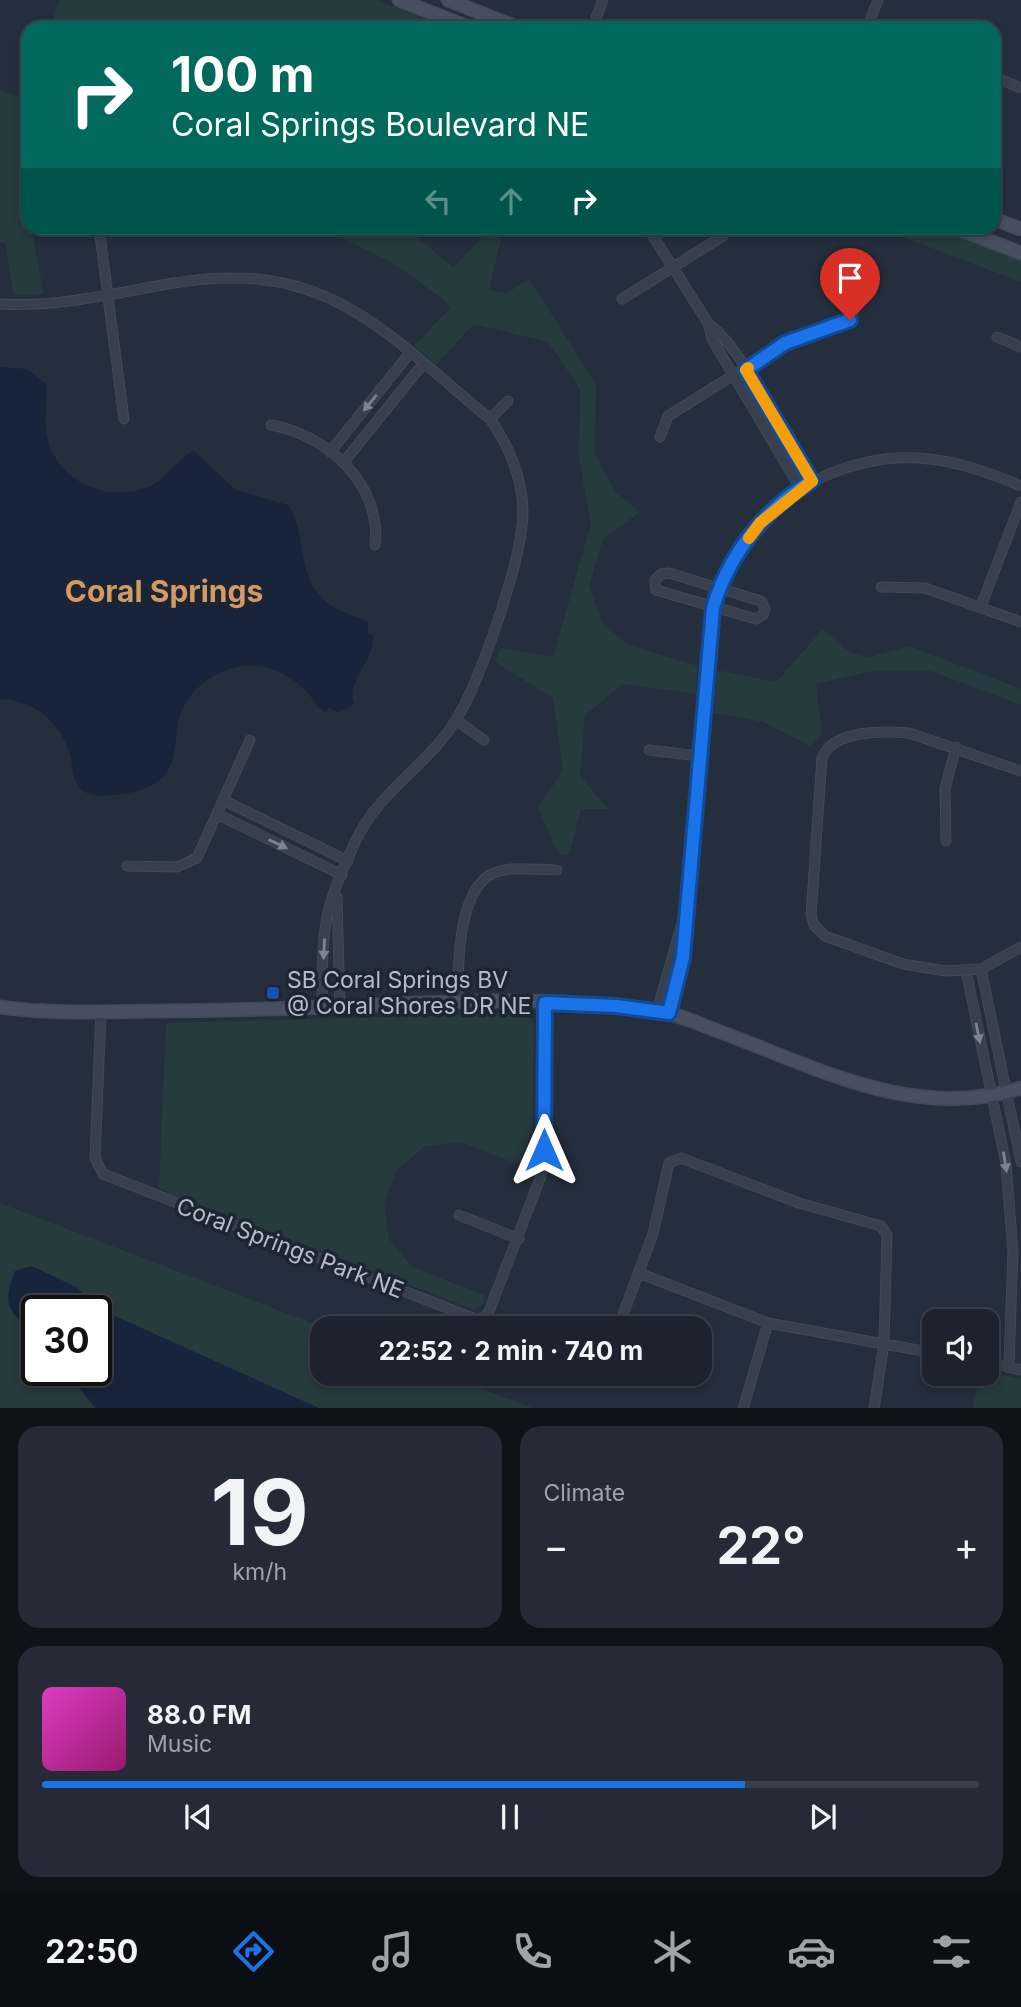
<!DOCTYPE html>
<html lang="en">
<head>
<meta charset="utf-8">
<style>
	body { margin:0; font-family:Inter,sans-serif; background:#252a36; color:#f1f3f6; height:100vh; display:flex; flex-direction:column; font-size:26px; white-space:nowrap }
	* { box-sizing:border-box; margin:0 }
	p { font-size:23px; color:#a0a4aa }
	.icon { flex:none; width:38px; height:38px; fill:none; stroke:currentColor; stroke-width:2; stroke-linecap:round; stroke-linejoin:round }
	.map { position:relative; height:1408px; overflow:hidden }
	.panel { display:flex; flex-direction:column; gap:18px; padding:18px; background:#0f1319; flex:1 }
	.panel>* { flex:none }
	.guide { position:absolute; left:21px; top:21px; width:980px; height:214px; border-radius:21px; box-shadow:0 4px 10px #0003,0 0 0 2px #3a3f4a; background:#00695c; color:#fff; overflow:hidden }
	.fabs { position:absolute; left:922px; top:1309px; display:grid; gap:14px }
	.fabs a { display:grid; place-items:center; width:77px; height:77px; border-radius:14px; background:#1c222e; box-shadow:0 4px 10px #0003,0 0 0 2px #3a3f4a; font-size:35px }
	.speed { position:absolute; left:21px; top:1295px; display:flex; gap:14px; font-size:35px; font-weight:700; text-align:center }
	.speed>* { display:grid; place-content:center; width:91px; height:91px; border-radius:50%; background:#1c222e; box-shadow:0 4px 10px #0003,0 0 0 2px #3a3f4a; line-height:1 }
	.speed .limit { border:4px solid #111; border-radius:10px; background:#fff; color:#111 }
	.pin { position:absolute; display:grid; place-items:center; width:60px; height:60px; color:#fff; margin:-72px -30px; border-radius:50% 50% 50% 0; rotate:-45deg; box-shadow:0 0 7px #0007 }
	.pin .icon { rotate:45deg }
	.me { position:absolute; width:77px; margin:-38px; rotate:0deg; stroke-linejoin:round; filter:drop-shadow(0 0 5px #0008) }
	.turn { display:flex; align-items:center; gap:24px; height:147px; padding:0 35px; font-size:32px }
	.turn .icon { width:91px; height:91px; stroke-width:2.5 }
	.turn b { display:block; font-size:49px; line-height:60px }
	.lanes { display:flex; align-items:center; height:66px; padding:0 35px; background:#0003; justify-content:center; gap:35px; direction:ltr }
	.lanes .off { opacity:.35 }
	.big { font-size:52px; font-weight:700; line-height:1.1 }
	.panel .tile { flex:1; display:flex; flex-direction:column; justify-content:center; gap:10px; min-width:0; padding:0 24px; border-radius:21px; background:#252a36 }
	.panel .dial { align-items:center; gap:0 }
	.dial b { font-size:91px; line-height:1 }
	.song { display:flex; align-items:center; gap:21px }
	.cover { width:84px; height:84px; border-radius:10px; background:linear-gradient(135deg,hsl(310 70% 55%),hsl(320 70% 35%)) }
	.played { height:7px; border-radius:4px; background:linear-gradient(90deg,#1a73e8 75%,#3a3f4a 75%) }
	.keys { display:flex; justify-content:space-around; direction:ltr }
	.heat { display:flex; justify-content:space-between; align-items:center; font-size:38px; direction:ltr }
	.panel .tiles { flex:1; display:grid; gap:18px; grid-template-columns:1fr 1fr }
	.tile:last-child { grid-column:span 2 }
	.trip { position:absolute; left:310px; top:1316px; width:402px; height:70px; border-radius:21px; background:#1c222e; box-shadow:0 4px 10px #0003,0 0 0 2px #3a3f4a; font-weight:700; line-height:70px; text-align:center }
	.dock { display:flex; height:112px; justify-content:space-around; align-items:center; background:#0b0e12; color:#a0a4aa }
	.dock .icon { width:49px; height:49px }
	.dock .on { color:#1a73e8 }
	.dock b { font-size:32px; color:#f1f3f6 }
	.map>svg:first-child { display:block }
</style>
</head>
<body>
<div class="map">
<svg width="1021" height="1409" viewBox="0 0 1021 1409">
	<rect width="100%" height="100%" fill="#252e3d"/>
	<!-- green -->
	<path fill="#273a3e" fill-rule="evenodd" d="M60 0H376L450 28H50Z
		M28 85V228H31L44 294 13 295 6 244 0 242V90L23 98Z
		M321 228H407L453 268 487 232 501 239 489 290 507 293 529 279 596 384 595 453 615 492 640 512 603 539 589 586 603 624 628 645 698 666 696 694 623 684 585 715 580 776 608 809H581L569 855 558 854 538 807 563 771 553 698 495 662 501 648 553 657 591 523 579 460 580 389 548 342 474 324 436 365 414 346 450 308 444 300 393 263Z
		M879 228H939L1021 260V282Z
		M823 629 848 651 858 655 869 657 909 646 1021 689V705L931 671 876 670 816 684 822 733 810 746 763 722 714 713 717 670 776 682Z
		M526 1013 534 1023 533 1170 461 1142 425 1146 396 1171 384 1204 389 1239 412 1267 486 1296 483 1304 475 1310 159 1189 166 1023Z
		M0 1203 325 1328H322V1374H443L533 1408H0ZM37 1311H96V1370H37Z
		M987 1371 1021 1379V1408H973L980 1374H987Z"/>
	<!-- water -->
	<path fill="#18243b" d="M0 367 27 369 46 384C48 404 42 424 49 444 63 486 114 504 152 485 169 477 177 458 194 451L236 490 288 505C309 536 294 578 329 604 340 613 356 615 369 623L367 633 373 635C376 660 345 681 354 704L338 713 329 707 326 712C317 709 314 700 308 693 298 682 283 672 268 668 231 658 190 682 179 718 175 735 177 755 168 770 160 786 138 792 122 794 112 795 95 798 85 792 71 784 74 769 70 755 61 722 34 700 0 699Z
		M32 1266 78 1288 95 1307 319 1408H95L65 1370H96V1311H37V1335C9 1313 1 1306 15 1271Z"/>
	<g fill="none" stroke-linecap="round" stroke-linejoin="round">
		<defs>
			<path id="street" d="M592 28 603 0
				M867 28 878 0
				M994 77 1021 88
				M99 228 124 419
				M648 228 708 323 712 339 800 488
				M622 299 723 236
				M0 304C57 308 118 292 174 283 327 258 381 329 490 419 509 445 523 480 523 513 522 560 481 679 456 720 429 764 380 791 357 838 346 861 332 892 327 917 321 946 323 978 322 1008
				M708 323C743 349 788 440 812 481
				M997 337 1021 347
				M490 419 508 401
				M271 425C328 435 382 485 375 545
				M660 437 668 416 785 343 850 320 862 293
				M330 452 410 353
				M343 463 423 364
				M669 573 761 601 765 609 763 615 756 619 656 590 655 580 661 574Z
				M881 587 925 588 1021 622
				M981 606 1021 502
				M456 720 484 740
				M649 750 699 756
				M1021 771 909 733C883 731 832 730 822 758L811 915 814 925 825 936 903 964 945 971 981 969 1021 947
				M223 800 348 861
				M217 814 342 875
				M946 841 945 789 956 747
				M127 866 177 867 197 858 250 740
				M337 897 340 1007
				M981 969 1021 1162
				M966 971 1006 1164 1013 1251 1009 1366
				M458 1002C458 969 457 891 492 874 509 865 538 870 557 870
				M657 1011 684 916
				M101 1012 95 1158 103 1174 478 1320 488 1314 541 1176 544 1150 545 1003
				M669 1013 683 957 708 637C711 621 713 605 718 590 747 504 840 449 929 459 961 462 992 474 1021 486
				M459 1215 519 1239
				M639 1273 768 1323 934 1353
				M618 1328 653 1234 669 1163 681 1158 799 1203 881 1226 887 1235 884 1343 874 1409
				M987 1362 1021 1370
				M743 1409 768 1323"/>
			<path id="secondary" d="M399 0 471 28
				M448 0 519 28
				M994 219 1021 229
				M956 228 1021 253
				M0 1007C56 1015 113 1011 169 1011 229 1010 289 1009 349 1006 450 1002 555 995 656 1011 680 1014 703 1026 726 1034 821 1070 918 1121 1021 1088"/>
		</defs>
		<!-- street casing -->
		<use href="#street" stroke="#424956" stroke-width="11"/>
		<!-- secondary casing -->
		<use href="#secondary" stroke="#424956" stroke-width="15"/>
		<!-- street -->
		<use href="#street" stroke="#39404d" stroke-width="9"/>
		<!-- secondary -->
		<use href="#secondary" stroke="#474f60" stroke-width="12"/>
	</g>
	<!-- one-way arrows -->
	<defs><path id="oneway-solid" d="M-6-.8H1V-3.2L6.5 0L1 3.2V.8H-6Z" transform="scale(1.75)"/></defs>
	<g fill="#7d8491">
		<use href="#oneway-solid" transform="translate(370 403) rotate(129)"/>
		<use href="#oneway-solid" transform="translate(278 844) rotate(26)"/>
		<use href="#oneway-solid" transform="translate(324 949) rotate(93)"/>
		<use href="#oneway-solid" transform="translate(978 1033) rotate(79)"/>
		<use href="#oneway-solid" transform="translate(1005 1162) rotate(81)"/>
	</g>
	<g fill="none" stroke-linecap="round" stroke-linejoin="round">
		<defs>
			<path id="route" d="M544 1150 545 1003 616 1006 669 1013 683 957 713 608C728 556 765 508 812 481L746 370 785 343 850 320"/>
		</defs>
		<!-- route casing -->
		<use href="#route" stroke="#114b97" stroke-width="18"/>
		<!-- route -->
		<use href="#route" stroke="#1a73e8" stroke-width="12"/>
		<!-- slow -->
		<path stroke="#f59e0b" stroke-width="12" d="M748 368 746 370 812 481 760 523 749 538"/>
	</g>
	<!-- markers -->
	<rect fill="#1a4fb4" stroke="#1e2532" stroke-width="2.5" x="266" y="986" width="14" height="14" rx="3.5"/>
	<g text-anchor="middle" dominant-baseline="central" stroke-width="7" stroke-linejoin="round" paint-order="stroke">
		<!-- poi labels -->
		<g font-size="23" fill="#b5bbc8" stroke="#1e2532" text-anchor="start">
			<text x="287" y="980">SB Coral Springs BV<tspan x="287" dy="26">@ Coral Shores DR NE</tspan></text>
		</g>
		<!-- street labels -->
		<g font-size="23" fill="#b5bbc8" stroke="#1e2532">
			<text transform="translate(290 1248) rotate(21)">Coral Springs Park NE</text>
		</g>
		<!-- district labels -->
		<g font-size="30" font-weight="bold" fill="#d29b66" stroke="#1e2532">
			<text x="164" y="591">Coral Springs</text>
		</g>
	</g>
</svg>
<div class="fabs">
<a><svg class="icon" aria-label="sound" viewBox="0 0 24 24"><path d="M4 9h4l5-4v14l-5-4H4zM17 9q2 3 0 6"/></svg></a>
</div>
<div class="speed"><div class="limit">30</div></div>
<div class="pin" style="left:850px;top:320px;background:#d93025"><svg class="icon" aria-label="arrive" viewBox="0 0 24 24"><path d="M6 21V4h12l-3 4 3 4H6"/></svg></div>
<svg class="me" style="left:544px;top:1150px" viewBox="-20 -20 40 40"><path d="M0-17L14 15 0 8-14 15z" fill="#1a73e8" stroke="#fff" stroke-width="4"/></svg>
<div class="trip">22:52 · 2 min · 740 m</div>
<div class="guide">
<div class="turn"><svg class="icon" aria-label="right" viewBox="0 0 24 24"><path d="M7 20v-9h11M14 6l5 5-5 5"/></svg><div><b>100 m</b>Coral Springs Boulevard NE</div></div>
<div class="lanes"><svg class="icon off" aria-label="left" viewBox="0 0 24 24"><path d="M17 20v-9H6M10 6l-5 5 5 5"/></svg><svg class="icon off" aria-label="ahead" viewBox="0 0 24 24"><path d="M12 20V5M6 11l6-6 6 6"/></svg><svg class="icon" aria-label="right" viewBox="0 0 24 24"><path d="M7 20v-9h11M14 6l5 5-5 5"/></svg></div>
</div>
</div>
<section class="panel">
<div class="tiles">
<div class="tile dial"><b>19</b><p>km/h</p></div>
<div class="tile"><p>Climate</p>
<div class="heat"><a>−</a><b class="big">22°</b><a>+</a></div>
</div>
<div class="tile">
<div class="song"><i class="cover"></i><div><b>88.0 FM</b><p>Music</p></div></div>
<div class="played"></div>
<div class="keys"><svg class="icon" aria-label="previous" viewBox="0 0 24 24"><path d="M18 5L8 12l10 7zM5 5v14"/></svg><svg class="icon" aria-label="pause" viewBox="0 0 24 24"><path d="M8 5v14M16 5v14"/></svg><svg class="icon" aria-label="next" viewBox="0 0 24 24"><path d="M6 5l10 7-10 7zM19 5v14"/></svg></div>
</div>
</div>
</section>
<nav class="dock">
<b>22:50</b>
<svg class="icon on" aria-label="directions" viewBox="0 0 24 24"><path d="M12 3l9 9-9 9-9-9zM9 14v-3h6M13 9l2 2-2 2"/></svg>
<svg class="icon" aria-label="music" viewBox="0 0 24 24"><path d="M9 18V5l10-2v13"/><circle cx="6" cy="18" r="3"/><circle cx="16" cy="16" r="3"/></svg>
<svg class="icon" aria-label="phone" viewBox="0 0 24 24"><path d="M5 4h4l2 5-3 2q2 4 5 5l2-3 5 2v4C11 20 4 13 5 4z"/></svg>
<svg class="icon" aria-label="climate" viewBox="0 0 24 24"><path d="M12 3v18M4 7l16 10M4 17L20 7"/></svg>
<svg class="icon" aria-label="car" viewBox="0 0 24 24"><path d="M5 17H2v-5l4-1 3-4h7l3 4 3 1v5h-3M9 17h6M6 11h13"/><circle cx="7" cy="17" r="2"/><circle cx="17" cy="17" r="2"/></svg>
<svg class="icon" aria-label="filters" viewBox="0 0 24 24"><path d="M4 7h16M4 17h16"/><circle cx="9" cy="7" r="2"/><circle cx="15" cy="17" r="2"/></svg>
</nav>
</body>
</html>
